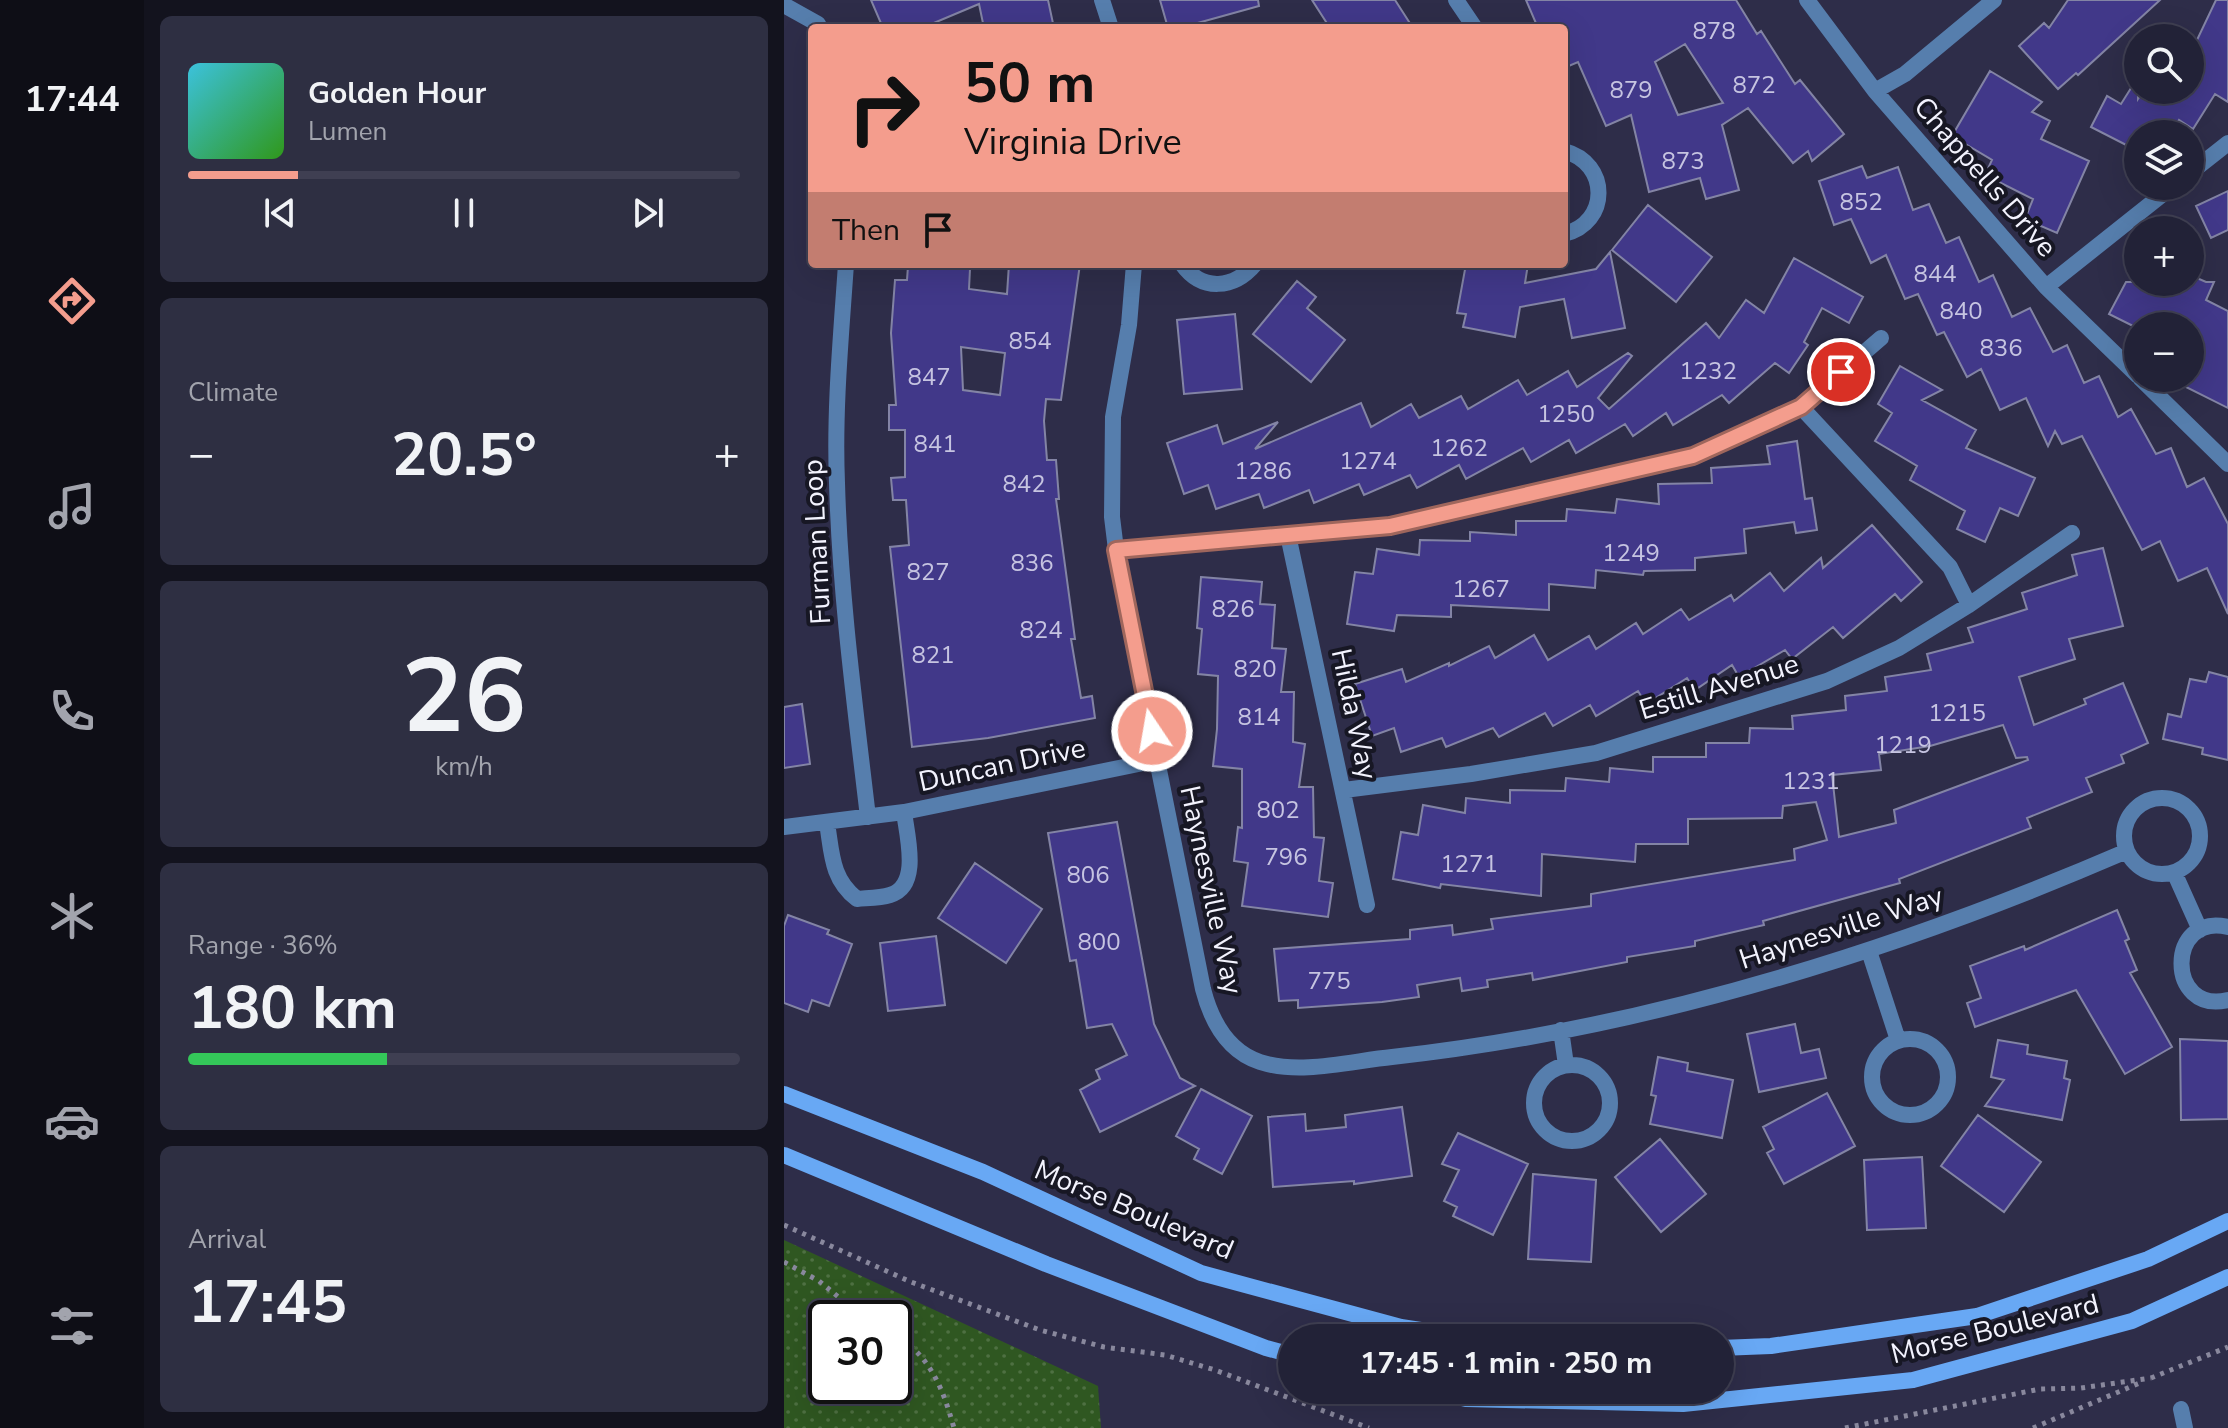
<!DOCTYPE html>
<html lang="en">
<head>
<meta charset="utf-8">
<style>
	body { margin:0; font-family:"Nunito Sans",sans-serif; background:#2e2f42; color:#f1f3f6; height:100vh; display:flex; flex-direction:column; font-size:30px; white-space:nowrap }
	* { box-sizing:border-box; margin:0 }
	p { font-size:26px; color:#a2a4ad }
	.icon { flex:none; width:44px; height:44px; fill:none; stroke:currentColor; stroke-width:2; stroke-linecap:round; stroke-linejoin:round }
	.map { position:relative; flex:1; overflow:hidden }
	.panel { display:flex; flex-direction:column; gap:16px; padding:16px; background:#13131e; width:640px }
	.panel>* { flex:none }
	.top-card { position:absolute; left:24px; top:24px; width:760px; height:244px; border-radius:8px; box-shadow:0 8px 32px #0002,0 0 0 2px #3f3f52; background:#f49d8d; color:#111; overflow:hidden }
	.tools { position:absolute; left:1340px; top:24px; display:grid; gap:16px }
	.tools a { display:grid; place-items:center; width:80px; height:80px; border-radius:50%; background:#222237; box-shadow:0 8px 32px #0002,0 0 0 2px #3f3f52; font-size:40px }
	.speed { position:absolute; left:24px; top:1300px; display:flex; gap:16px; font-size:40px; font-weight:700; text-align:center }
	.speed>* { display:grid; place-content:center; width:104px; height:104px; border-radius:50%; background:#222237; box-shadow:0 8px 32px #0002,0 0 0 2px #3f3f52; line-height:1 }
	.speed .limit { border:4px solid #111; border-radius:12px; background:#fff; color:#111 }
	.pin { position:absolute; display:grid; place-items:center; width:68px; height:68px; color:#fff; margin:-34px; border:4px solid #fff; border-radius:50%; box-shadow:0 2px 8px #0007 }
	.me { position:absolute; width:88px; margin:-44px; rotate:348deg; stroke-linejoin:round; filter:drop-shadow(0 0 6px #0008) }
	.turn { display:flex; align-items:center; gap:28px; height:168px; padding:0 24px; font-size:36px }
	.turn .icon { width:104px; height:104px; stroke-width:2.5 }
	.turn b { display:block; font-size:56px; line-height:68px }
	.then { display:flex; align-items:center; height:76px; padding:0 24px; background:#0003; gap:16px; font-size:30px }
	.big { font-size:60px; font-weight:700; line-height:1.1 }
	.panel .card { flex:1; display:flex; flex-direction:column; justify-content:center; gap:12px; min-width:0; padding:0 28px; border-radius:12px; background:#2e2f42 }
	.panel .dial { align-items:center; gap:0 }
	.dial b { font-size:104px; line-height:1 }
	.song { display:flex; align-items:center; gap:24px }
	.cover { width:96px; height:96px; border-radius:12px; background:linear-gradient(135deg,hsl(190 70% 55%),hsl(110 70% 35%)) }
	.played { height:8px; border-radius:4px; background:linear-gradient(90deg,#f49d8d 20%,#3f3f52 20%) }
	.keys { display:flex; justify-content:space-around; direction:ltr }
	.heat { display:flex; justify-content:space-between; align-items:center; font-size:44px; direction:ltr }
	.charge { height:12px; border-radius:6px; background:linear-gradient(90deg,#34c759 36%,#3f3f52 0) }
	.trip { position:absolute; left:494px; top:1324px; width:456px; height:80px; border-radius:40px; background:#222237; box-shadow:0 8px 32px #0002,0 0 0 2px #3f3f52; font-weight:700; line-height:80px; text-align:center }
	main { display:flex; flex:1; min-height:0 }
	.tab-bar { display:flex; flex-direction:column; width:144px; justify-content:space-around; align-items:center; background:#0e0e16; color:#a2a4ad }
	.tab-bar .icon { width:56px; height:56px }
	.tab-bar .on { color:#f49d8d }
	.tab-bar b { font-size:36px; color:#f1f3f6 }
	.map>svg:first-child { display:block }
</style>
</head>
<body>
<main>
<nav class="tab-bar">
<b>17:44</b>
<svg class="icon on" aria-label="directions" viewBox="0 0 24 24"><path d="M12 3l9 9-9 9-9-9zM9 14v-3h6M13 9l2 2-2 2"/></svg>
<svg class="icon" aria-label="music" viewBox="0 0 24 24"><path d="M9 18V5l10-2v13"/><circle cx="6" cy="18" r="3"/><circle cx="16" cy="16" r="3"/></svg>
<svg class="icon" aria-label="phone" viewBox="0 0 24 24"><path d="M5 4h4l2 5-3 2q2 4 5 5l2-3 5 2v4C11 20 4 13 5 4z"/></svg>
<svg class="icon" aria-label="climate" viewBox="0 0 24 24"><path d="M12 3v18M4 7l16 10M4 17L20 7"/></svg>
<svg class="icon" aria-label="car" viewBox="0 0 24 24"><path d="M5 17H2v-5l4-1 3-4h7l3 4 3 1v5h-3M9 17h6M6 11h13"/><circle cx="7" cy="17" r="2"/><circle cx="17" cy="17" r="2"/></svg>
<svg class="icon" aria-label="filters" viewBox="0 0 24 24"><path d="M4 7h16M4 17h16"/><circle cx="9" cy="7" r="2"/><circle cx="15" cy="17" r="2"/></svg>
</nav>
<section class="panel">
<div class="card">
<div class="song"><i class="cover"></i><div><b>Golden Hour</b><p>Lumen</p></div></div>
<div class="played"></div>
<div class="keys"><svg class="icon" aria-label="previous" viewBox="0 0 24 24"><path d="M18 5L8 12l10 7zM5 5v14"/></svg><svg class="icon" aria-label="pause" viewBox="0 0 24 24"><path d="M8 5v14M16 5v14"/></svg><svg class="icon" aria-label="next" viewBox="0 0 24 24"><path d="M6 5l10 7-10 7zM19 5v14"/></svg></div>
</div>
<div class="card"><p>Climate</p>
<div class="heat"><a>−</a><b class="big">20.5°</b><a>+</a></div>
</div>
<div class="card dial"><b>26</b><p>km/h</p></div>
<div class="card"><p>Range · 36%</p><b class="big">180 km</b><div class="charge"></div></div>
<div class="card"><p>Arrival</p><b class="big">17:45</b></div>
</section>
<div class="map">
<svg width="1444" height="1428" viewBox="0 0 1444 1428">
	<defs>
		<pattern id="grass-dots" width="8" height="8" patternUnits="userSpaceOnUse" patternTransform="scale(2)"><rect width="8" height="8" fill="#2f5721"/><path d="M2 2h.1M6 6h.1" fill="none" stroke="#4e7042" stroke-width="1.8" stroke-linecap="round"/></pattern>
	</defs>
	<rect width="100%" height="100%" fill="#2e2d49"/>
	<!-- grass -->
	<path fill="url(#grass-dots)" fill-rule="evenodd" d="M0 1240 314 1386 317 1428H0ZM42 1318H110V1386H42Z"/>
	<!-- building -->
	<path fill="#413889" stroke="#8384a5" stroke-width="2" fill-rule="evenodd" d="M87 0H264L270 28H200L195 4 138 28H99Z
		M376 0H474L475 6 410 24 411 28H384Z
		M528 0H611L629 28H546Z
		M742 0H952L973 34 977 31 1011 84 1016 80 1060 134 1028 161 1024 151 1009 163 964 108 938 125 955 190 922 199 916 178 865 192 847 115 822 126 794 62 780 68V28H754ZM901 44 939 103 894 115 871 62Z
		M1284 0H1376L1294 75 1292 73 1274 89 1235 46 1260 23 1265 28Z
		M1432 0H1444V102L1431 94 1409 129 1395 120 1387 134H1354V151L1307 127 1323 96 1337 104 1354 77V99L1360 90H1406V35L1413 40Z
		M1206 71 1258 102 1248 112 1266 121 1257 139 1305 161 1273 233 1241 219 1249 199 1201 175 1208 160 1168 136Z
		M1078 166 1083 178 1114 167 1129 210 1145 204 1162 243 1175 237 1195 282 1209 275 1228 317 1246 308 1269 352 1283 345 1300 383 1315 376 1334 417 1347 409 1372 454 1387 448 1403 487 1420 478 1444 524V614L1423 568 1394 581 1376 541 1358 550 1298 436 1278 444 1271 431 1264 446 1242 398 1216 410 1197 369 1183 377 1160 332 1153 335 1134 294 1121 299 1102 255 1087 263 1067 219 1050 225 1035 181Z
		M1444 191V230L1427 238 1412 206Z
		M864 205 928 257 892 302 828 250Z
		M826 252 841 328 788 338 780 299 736 307 731 337 679 327 682 314 673 313 682 264H744L741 283 812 269Z
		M1010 258 1079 297 1065 323 1038 308 1020 342 1024 345 1005 373 991 363 945 403 938 395 889 425 882 413 849 436 841 424 792 453 785 440 747 462 739 448 682 479 675 465 633 488 626 475 580 495 575 484 530 503 525 490 480 508 475 494 432 509 424 485 400 494 383 443 433 425 439 444 494 422 471 449 577 403 587 427 627 404 635 418 677 396 684 409 734 380 743 395 784 371 793 387 844 353 848 356 814 398 825 409 922 323 935 338 962 300 980 313Z
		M225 264H296L277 400 262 399 260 421 263 460H272L275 499H272L291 639H287L297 698 308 696 311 718 204 738 128 747 106 547 125 545 122 500H109L107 478 121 477V430H105V405H112L107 333 111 280H123L124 266 186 269 185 289 223 294ZM177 347 221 353 216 395 179 390Z
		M1406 275 1422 282H1430L1422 300 1444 311V408L1396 384 1399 378H1406V326H1349L1325 314 1342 282H1406Z
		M513 281 532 297 523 308 561 340 527 382 469 334Z
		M451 314 458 389 400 394 393 320Z
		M1116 366 1158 390 1138 400 1192 430 1182 448 1251 478 1234 516 1216 508 1201 542 1173 529 1181 511 1126 480 1133 466 1091 441 1108 413 1094 404Z
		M1013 441 1021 499 1028 498 1033 530 1012 533 1010 522 960 529 962 553 911 558V570L860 571 859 575 812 570 811 588 765 584V610L667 605V617L613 615 610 631 563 624 571 572 589 574 593 549 635 555 636 540 686 541V532L732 535V521H782L783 509 831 513 833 499 875 504 874 484 928 483 927 468 986 464 983 446Z
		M1088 525 1138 582 1117 601 1111 594 1059 638 1049 627 1008 659 1001 650 955 677 948 665 911 690 903 678 862 704 854 691 812 716 806 705 769 726 761 713 715 737 709 728 662 747 658 738 617 752 610 728 588 736 571 684 618 669 622 682 665 663V666L705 646 711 658 750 635 764 660 805 636 812 649 852 623 859 634 897 609 905 620 947 595 950 601 986 573 1000 591 1037 558 1039 568Z
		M1319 548 1339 626 1285 639 1291 659 1235 677 1250 725 1302 704 1300 699 1339 683 1364 743 1337 755 1340 763 1302 778 1308 792 1243 818 1247 828 1115 879 1116 883 979 921 980 925 911 941V946L843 957V962L749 980 748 973 703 980 704 987 678 991 676 978 633 985 635 997 598 1002 514 1008V1000L495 1001 490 949 626 939V930L668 925 669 935 709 929 707 919 807 906V894L1011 860 1010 849 1043 840 1032 802 999 806 998 818 904 819V844H852L851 862 758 854 757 896 657 884 656 888 609 879 617 832 634 835 639 805 681 813 682 798 726 803V790L781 791 782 778 825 782 826 768 869 772V757H922V743H965L966 728 1009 729 1008 716 1062 710 1061 696 1103 691 1101 677 1147 670 1143 654 1189 642 1184 628 1243 609 1238 593 1293 575 1288 555ZM1219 725 1232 758 1243 757 1244 760 1110 810 1112 823 1055 837 1048 775 1097 770 1095 754 1146 746Z
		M417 577 478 582 476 604 491 605 488 648 502 649 497 692H510L509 742 521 744 515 787H529L530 837 540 838 535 881 549 883 544 917 458 906 464 863 450 861 454 827 458 828V769L429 766 433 729 434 676 414 674 418 629 413 628Z
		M1425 672 1444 677V760L1418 754 1419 748 1379 739 1384 714 1397 717 1406 679 1422 682Z
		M18 704 26 764 0 768V707Z
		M333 822 370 1024 396 1078 411 1086 316 1132 296 1090 316 1079 312 1070 343 1055 328 1024 303 1028 292 960 286 961 264 833Z
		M191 863 258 909 222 963 154 918Z
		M1333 910 1345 939 1341 941 1353 970 1346 973 1388 1047 1341 1074 1292 990 1191 1027 1183 1003 1197 998 1186 966 1240 946 1241 950Z
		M4 915 45 930 43 934 68 944 45 1006 28 1000 24 1012 0 1003V926Z
		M152 936 161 1005 104 1011 96 943Z
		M1011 1024 1017 1053 1035 1049 1042 1078 975 1092 963 1034Z
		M1396 1039 1444 1041V1119L1397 1120Z
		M1214 1040 1244 1045 1243 1054 1283 1061 1280 1078 1286 1080 1278 1120 1201 1106 1220 1080 1207 1077Z
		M874 1057 904 1063 903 1071 949 1080 938 1138 866 1124 872 1096 867 1095Z
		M417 1089 468 1116 438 1174 410 1159 415 1149 392 1136Z
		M1043 1093 1071 1146 1000 1184 983 1153 990 1149 979 1127Z
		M618 1107 628 1176 570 1184V1181L489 1187 484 1117 521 1114 522 1131 562 1127 561 1115Z
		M1194 1115 1257 1162 1220 1212 1157 1166Z
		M674 1133 744 1164 709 1235 669 1216 673 1207 660 1201 675 1170 658 1164Z
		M876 1139 922 1194 877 1232 831 1177Z
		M1138 1157 1142 1228 1083 1230 1080 1160Z
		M749 1174 812 1180 807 1262 744 1259Z"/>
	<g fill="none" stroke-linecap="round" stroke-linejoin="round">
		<!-- path -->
		<path stroke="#89889d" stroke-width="5" stroke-dasharray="4 6" stroke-linecap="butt" d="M0 1225 127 1282 256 1330 320 1347 381 1355 431 1370 585 1428
			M0 1262 35 1281 80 1318
			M110 1333C147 1358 158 1386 170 1428
			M1367 1378 1444 1347
			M1061 1428 1256 1389 1297 1388 1367 1378
			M1249 1428 1358 1382"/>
		<!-- minor -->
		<path stroke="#567ead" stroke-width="16" d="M318 0 327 28
			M672 0 691 28
			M1023 0 1091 91 1262 287 1354 376
			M0 5 34 24 36 28
			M1091 91 1121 74 1210 0
			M780 151C826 163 826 223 780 234
			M1406 173 1444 143
			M62 264C57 337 50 410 53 483 56 594 71 706 84 817
			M350 264 345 325 329 417 328 517 334 566 419 989C427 1020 443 1051 476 1062 516 1075 567 1061 608 1057 862 1029 1109 952 1343 851
			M398 264C418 292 450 289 471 264
			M1262 287 1389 186
			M1356 378 1444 464
			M1017 407 1166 567 1185 605
			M504 535 583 905
			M332 550 606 526 909 456 1017 407 1097 338
			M560 790 687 774 812 753 1043 681 1115 648 1185 605 1288 533
			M1340 836a38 38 0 1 1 76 0a38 38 0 1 1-76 0Z
			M43 823C48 853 47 879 73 899 83 898 96 898 106 895 137 886 123 836 120 812
			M0 827 120 812 374 760
			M1390 872 1416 930
			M1444 927C1382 912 1382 1015 1444 1000
			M1085 951 1114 1040
			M777 1030 782 1065
			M1088 1077a38 38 0 1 1 76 0a38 38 0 1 1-76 0Z
			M750 1103a38 38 0 1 1 76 0a38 38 0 1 1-76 0Z
			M1397 1409 1401 1428"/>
		<!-- secondary -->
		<path stroke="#68a8f4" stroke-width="16" d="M0 1094 199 1172 417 1273 617 1327 689 1338
			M0 1155 262 1264 482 1348 508 1355
			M936 1348 987 1346 1193 1316 1364 1259 1444 1221
			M646 1390 682 1399 899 1404 1129 1380 1348 1321 1444 1277"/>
	</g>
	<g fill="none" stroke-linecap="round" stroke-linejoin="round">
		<defs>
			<path id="route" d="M368 731 332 550 606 526 909 456 1017 407 1057 372"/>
		</defs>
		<!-- route casing -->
		<use href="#route" stroke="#9f665c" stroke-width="20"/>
		<!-- route -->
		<use href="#route" stroke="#f49d8d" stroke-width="14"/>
	</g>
	<g text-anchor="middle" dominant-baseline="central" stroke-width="8" stroke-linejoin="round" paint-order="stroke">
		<!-- number labels -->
		<g font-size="24" fill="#c6c4e1">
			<text x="930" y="31">878</text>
			<text x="970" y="85">872</text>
			<text x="847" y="90">879</text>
			<text x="899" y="161">873</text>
			<text x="1077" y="202">852</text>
			<text x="1151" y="274">844</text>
			<text x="1177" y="311">840</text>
			<text x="246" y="341">854</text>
			<text x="1217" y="348">836</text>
			<text x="924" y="371">1232</text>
			<text x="145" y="377">847</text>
			<text x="782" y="414">1250</text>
			<text x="151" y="444">841</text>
			<text x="675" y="448">1262</text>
			<text x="584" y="461">1274</text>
			<text x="479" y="471">1286</text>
			<text x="240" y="484">842</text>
			<text x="847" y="553">1249</text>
			<text x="248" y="563">836</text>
			<text x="144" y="572">827</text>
			<text x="697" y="589">1267</text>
			<text x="449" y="609">826</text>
			<text x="257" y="630">824</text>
			<text x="149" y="655">821</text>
			<text x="471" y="669">820</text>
			<text x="1173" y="713">1215</text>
			<text x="475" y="717">814</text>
			<text x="1119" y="745">1219</text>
			<text x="1027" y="781">1231</text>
			<text x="494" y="810">802</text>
			<text x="502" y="857">796</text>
			<text x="685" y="864">1271</text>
			<text x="304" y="875">806</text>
			<text x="315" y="942">800</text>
			<text x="545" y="981">775</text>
		</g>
		<!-- street labels -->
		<g font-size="28" fill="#f3f3fe" stroke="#171724">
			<text transform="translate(1201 177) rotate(49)">Chappells Drive</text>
			<text transform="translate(33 542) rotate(-93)">Furman Loop</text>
			<text transform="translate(935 687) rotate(-17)">Estill Avenue</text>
			<text transform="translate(570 714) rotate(78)">Hilda Way</text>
			<text transform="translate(218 765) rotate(-12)">Duncan Drive</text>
			<text transform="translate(427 890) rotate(78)">Haynesville Way</text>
			<text transform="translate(1057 928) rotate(-18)">Haynesville Way</text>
			<text transform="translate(350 1210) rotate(23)">Morse Boulevard</text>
			<text transform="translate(1211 1329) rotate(-14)">Morse Boulevard</text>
		</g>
	</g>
</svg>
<div class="tools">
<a><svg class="icon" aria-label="search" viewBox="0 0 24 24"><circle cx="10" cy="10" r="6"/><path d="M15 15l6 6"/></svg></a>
<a><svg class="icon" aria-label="layers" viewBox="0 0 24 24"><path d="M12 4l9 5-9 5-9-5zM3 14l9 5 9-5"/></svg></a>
<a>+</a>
<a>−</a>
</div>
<div class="speed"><div class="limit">30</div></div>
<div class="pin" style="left:1057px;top:372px;background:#d93025"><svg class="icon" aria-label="arrive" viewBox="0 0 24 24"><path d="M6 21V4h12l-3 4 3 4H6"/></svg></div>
<svg class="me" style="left:368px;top:731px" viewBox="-20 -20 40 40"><circle r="17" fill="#f49d8d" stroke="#fff" stroke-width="3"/><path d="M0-11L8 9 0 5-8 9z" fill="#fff"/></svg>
<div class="trip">17:45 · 1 min · 250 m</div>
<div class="top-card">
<div class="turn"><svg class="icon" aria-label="right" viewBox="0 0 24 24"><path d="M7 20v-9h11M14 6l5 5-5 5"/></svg><div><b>50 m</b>Virginia Drive</div></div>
<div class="then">Then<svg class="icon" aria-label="arrive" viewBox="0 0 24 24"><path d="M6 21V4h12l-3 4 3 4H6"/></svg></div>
</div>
</div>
</main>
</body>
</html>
